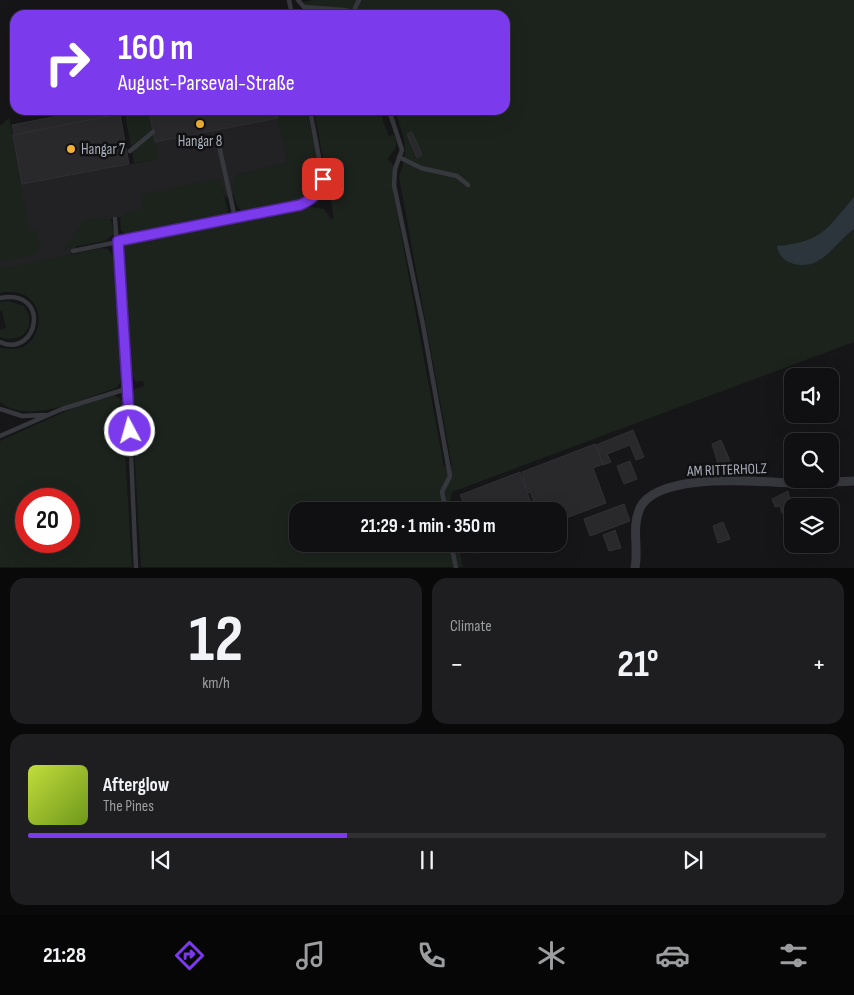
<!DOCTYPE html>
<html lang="en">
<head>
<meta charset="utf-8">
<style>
	body { margin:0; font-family:"Sofia Sans Condensed",sans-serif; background:#1e1e20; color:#f1f3f6; height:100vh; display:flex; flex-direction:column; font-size:19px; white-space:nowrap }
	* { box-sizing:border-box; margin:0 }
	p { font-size:16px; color:#9c9d9f }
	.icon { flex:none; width:28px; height:28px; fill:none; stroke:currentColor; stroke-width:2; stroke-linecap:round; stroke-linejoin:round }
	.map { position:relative; height:568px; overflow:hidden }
	.side { display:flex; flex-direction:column; gap:10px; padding:10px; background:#09090a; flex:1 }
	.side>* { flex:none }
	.guide { position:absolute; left:10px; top:10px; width:500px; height:105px; border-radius:15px; box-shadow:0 5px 20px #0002,0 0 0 1px #303032; background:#7c3aed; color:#fff; overflow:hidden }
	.fabs { position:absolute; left:784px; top:368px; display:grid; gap:10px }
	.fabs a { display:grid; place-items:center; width:55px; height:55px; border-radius:10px; background:#101012; box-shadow:0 5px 20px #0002,0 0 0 1px #303032; font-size:25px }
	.speed { position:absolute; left:15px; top:488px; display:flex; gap:10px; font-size:25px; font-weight:700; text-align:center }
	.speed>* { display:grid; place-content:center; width:65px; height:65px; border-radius:50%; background:#101012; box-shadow:0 5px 20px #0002,0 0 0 1px #303032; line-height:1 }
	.speed .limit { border:8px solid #d22; background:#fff; color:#111 }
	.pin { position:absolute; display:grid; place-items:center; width:42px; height:42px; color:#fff; margin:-21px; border-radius:10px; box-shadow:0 2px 8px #0006 }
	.me { position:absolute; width:55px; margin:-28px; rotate:354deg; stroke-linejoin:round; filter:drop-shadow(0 0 4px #0008) }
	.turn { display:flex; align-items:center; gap:18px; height:105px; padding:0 25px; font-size:22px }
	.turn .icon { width:65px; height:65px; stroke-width:2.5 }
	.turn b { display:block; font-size:35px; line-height:42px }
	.big { font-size:38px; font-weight:700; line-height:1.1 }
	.side .widget { flex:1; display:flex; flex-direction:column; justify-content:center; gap:8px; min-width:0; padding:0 18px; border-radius:15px; background:#1e1e20 }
	.side .dial { align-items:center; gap:0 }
	.dial b { font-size:65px; line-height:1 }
	.song { display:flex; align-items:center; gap:15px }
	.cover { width:60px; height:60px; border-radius:8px; background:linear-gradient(135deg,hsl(70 70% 55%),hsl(80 70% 35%)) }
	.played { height:5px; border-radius:2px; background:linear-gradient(90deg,#7c3aed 40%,#303032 40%) }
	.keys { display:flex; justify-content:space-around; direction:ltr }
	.heat { display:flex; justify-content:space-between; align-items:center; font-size:28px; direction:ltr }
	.side .tiles { flex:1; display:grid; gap:10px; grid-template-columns:1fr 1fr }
	.widget:last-child { grid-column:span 2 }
	.trip { position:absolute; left:289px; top:502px; width:278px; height:50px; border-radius:15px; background:#101012; box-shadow:0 5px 20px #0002,0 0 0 1px #303032; font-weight:700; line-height:50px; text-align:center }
	.tab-bar { display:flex; height:80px; justify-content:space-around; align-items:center; background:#060607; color:#9c9d9f }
	.tab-bar .icon { width:35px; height:35px }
	.tab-bar .selected { color:#7c3aed }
	.tab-bar b { font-size:22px; color:#f1f3f6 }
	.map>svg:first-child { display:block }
</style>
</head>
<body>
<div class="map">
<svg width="854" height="568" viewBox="0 0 854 568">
	<rect width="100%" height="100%" fill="#161618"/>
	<!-- built -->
	<path fill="#222225" d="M9 118 23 184 158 159 153 142 278 118 287 163 235 175 233 186 235 195 225 197 220 179 146 212 95 222 50 281 0 291V126Z"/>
	<!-- green -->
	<path fill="#1c231d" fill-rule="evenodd" d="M312 0H854V342L452 492 450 501 452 511H298V544H458L463 567H141L131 397 135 389 144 386 143 381 136 382 130 374 124 248 127 244 135 242 311 207 324 209 331 219 334 218 314 110H379L389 136 394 135C400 147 393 149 388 159L393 165V191L444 467 452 466 399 177C410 146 404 140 395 110H505V15H333L305 10 300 4Z
		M124 110H149L153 130 131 147Z
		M276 110H307C310 129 319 152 318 171 316 205 270 210 244 212 233 208 230 183 235 175L287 163Z
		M9 118 29 230H36L40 245 35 254 0 262V126Z
		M154 134V146H157L159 159 134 163 132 151Z
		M220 178 228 212 223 217 133 236H128L121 230 120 219 123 214 143 208 140 194Z
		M104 217 111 220 114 234 105 241 63 249 84 220Z
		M102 248 108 249 114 257 122 380 116 388C84 398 29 426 0 402V347C47 363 56 282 0 293V269Z
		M8 301 24 306C38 326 23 345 0 337V330L6 328 2 311H0V302Z
		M114 395 122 400 132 567H0V441L73 408ZM26 499H69V541H26Z"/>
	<!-- water -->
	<path fill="#2c353c" d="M854 197V229C833 244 821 273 791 263 784 261 778 254 777 246 822 242 827 229 854 197Z"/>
	<!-- building -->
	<path fill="#29292c" stroke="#303034" d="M89 110H117L118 114 14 135 12 125Z
		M149 110H276L278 118 155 142Z
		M120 114 129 164 22 184 13 135Z
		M412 132 422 155 417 158 407 134Z
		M633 430 644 457 636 460 630 445 607 454 611 462 603 465 596 445Z
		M721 440 730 461 718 464 712 444Z
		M595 444 603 464 593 468 606 503 558 521V511H537L530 492 527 493 522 472Z
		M630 461 637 479 624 484 617 466Z
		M520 472 534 511H467L460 495Z
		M788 491 792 509 782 513 780 506 775 507 772 499Z
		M624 504 630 521 590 536 584 519Z
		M723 522 730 539 718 543 713 526Z
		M615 530 621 548 609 551 603 535Z
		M469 544H497L472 553Z"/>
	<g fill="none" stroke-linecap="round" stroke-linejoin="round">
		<!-- service -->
		<path stroke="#37383d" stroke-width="4.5" d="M289 0 292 15
			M298 0 304 7 344 10 356 13
			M357 14 355 8 359 0
			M389 110 402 150 395 169 394 185 423 325 450 476 442 492 446 511
			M218 141 235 218
			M130 151 153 132
			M399 157 421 168 457 176 468 185
			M115 219 130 431 136 568
			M73 251 300 205C313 199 319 194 323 179L310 110
			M0 298C52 288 38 359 0 342
			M0 409 22 416 45 415
			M0 436 62 409 126 389
			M451 544 456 568"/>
		<!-- minor -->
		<path stroke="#37383d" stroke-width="9" d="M635 568C639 547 631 528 640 508 658 471 758 482 793 483 813 483 834 482 854 481"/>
	</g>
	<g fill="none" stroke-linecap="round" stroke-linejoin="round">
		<defs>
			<path id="route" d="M130 431 118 241 300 205C313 199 319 194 323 179"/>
		</defs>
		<!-- route casing -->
		<use href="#route" stroke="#51269a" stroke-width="12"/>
		<!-- route -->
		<use href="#route" stroke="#7c3aed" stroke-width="9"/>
	</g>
	<!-- markers -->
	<g fill="#f2b134" stroke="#111113" stroke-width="2">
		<circle cx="200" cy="124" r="5"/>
		<circle cx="71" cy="149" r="5"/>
	</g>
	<g text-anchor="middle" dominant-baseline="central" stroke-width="5" stroke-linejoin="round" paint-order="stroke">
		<!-- poi labels -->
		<g font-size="15" fill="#a8adb8" stroke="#111113">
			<text x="200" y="141">Hangar 8</text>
			<text x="81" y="149" text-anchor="start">Hangar 7</text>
		</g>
		<!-- street labels -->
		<g font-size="15" fill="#a8adb8" stroke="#111113">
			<text transform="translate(727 470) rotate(-2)">AM RITTERHOLZ</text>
		</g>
	</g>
</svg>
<div class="fabs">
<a><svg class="icon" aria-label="sound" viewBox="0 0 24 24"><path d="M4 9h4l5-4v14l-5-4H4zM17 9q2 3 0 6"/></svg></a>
<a><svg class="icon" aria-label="search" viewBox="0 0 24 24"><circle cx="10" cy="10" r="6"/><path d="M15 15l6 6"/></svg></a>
<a><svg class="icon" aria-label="layers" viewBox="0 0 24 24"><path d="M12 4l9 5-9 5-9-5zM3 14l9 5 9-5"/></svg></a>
</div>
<div class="speed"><div class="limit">20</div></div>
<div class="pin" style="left:323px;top:179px;background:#d93025"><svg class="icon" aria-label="arrive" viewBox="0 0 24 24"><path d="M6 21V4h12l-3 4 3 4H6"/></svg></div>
<svg class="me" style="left:130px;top:431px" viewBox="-20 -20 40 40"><circle r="17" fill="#7c3aed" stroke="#fff" stroke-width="3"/><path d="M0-11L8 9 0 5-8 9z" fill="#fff"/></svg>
<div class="trip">21:29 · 1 min · 350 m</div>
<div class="guide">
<div class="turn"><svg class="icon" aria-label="right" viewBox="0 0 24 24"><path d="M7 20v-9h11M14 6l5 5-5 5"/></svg><div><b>160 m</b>August-Parseval-Straße</div></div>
</div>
</div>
<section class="side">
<div class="tiles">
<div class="widget dial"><b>12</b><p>km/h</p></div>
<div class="widget"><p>Climate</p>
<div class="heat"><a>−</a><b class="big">21°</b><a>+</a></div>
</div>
<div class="widget">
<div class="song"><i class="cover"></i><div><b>Afterglow</b><p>The Pines</p></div></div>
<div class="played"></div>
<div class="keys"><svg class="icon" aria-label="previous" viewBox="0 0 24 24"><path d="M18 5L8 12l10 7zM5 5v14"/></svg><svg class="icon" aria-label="pause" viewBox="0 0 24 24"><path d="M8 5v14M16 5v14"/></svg><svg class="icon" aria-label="next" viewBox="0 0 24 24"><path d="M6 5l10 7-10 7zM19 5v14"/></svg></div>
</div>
</div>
</section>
<nav class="tab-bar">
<b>21:28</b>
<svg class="icon selected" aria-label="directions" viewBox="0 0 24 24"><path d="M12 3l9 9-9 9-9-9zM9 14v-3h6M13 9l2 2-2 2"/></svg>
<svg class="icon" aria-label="music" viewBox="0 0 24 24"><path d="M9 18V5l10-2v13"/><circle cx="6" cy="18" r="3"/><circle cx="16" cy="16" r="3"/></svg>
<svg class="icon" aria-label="phone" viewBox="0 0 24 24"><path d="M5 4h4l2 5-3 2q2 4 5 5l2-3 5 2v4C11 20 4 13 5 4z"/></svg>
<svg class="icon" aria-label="climate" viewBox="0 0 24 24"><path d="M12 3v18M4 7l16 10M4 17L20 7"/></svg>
<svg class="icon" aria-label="car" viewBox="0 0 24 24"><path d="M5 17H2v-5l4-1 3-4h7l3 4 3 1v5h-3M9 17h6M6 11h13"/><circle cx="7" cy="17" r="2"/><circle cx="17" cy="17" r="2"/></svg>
<svg class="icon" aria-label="filters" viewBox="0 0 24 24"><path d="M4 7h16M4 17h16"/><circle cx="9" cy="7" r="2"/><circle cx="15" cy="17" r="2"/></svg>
</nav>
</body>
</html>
